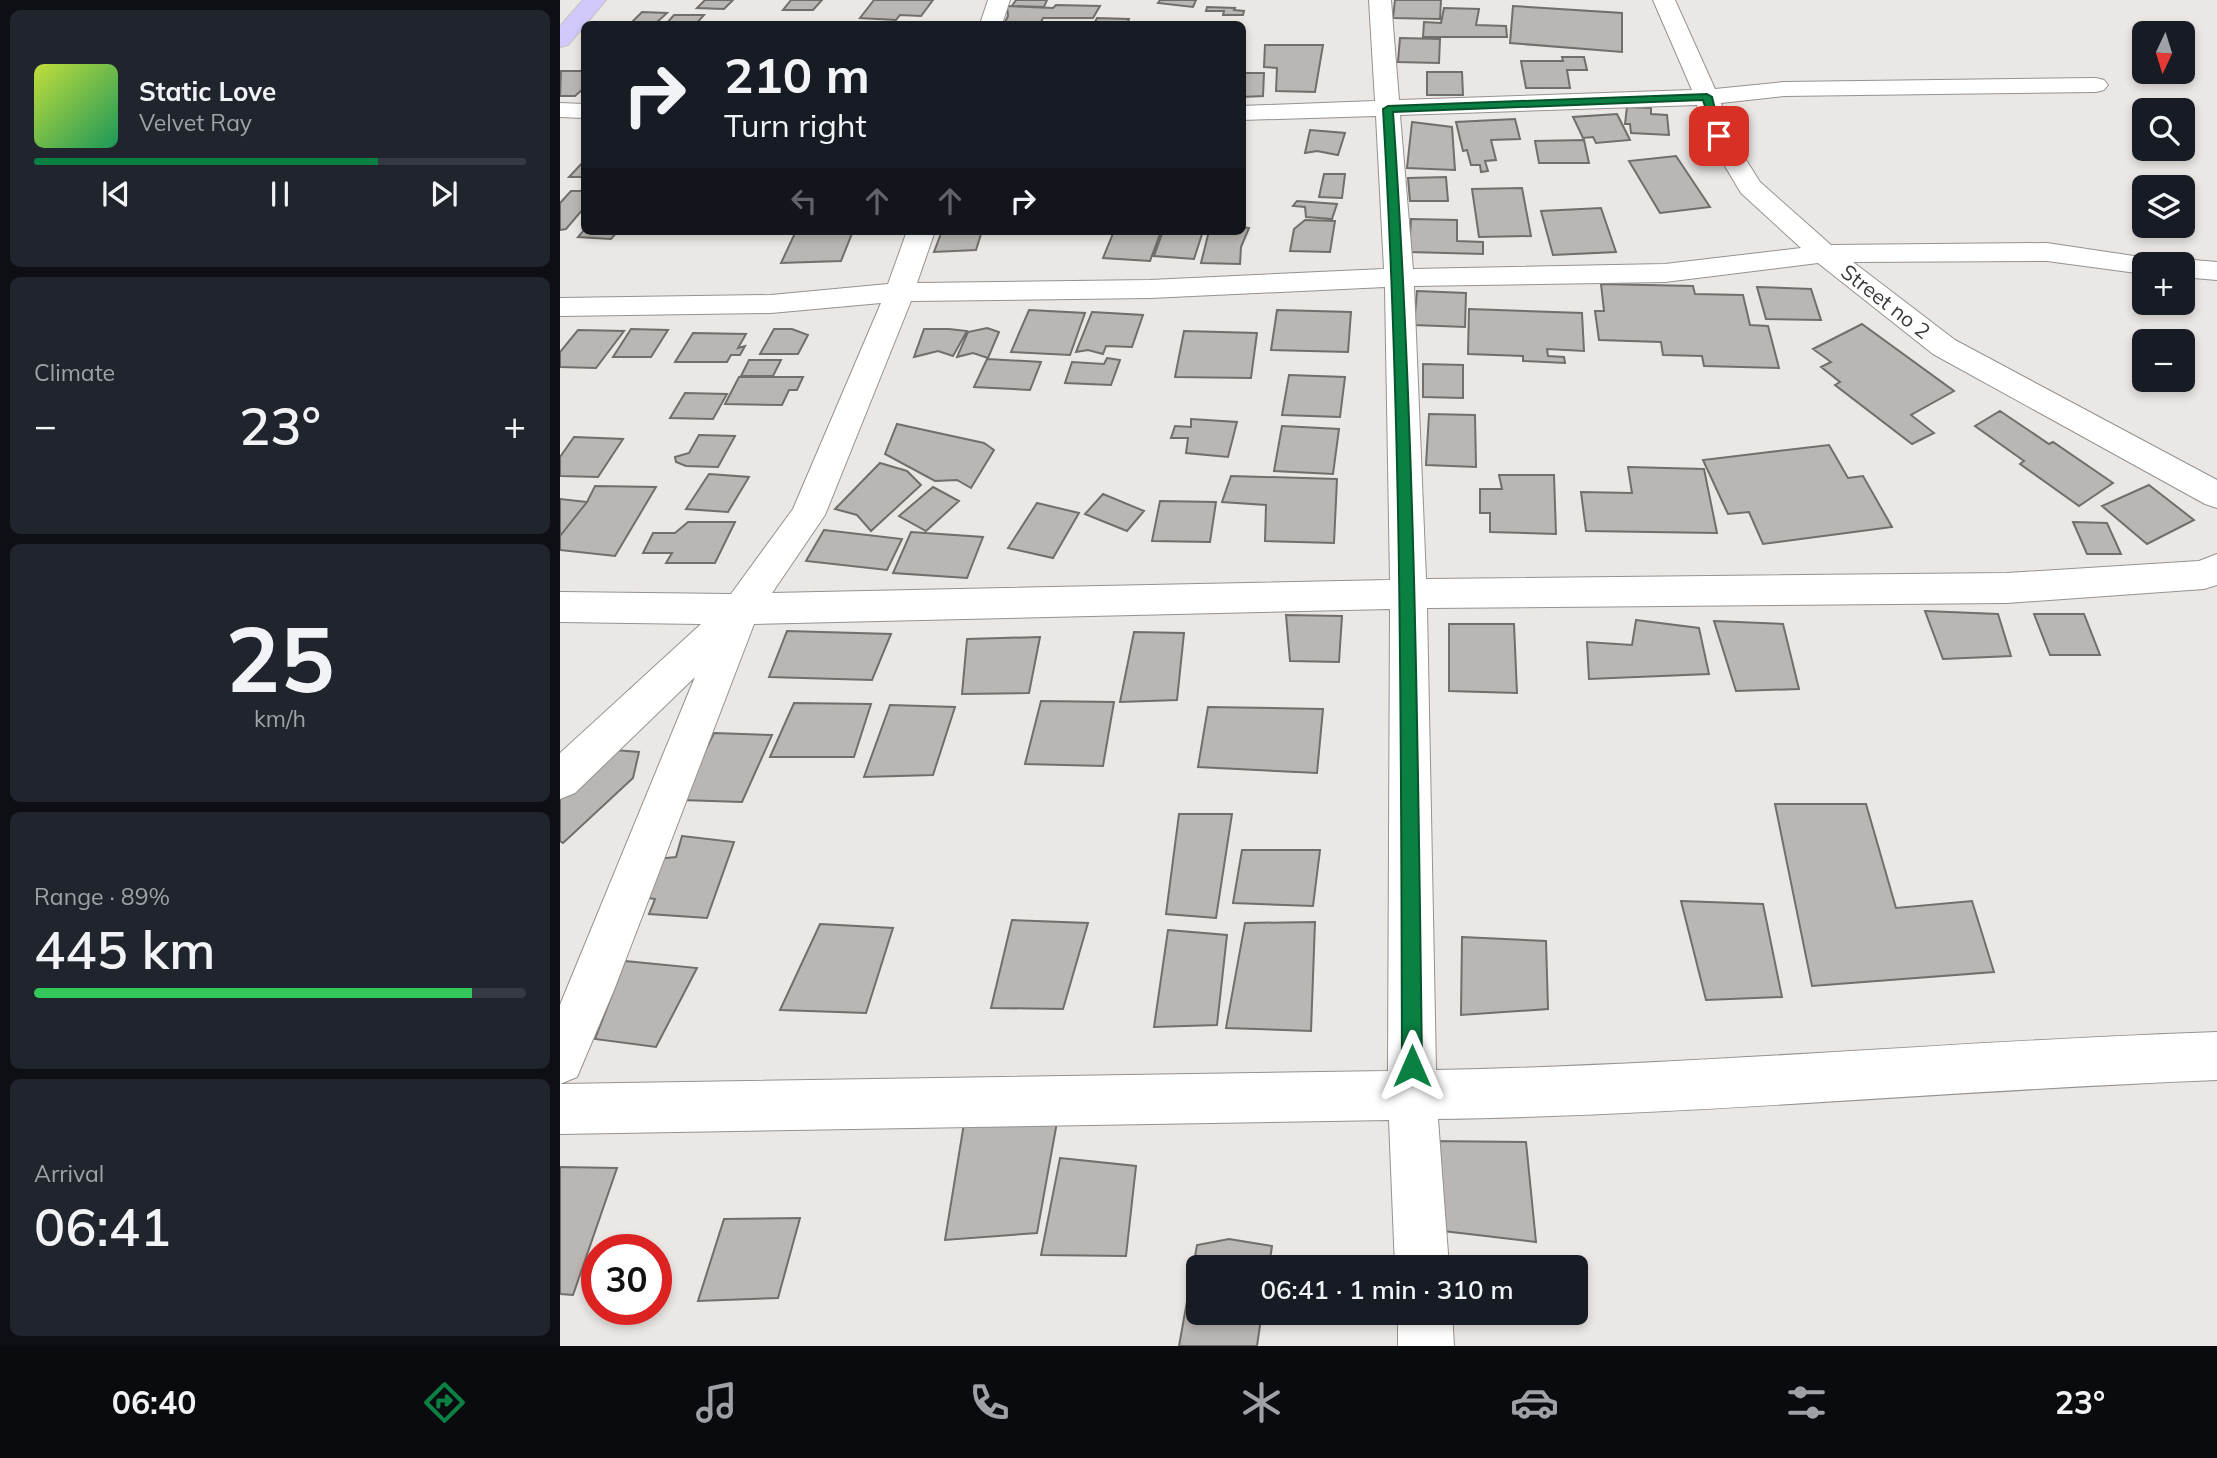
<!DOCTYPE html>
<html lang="en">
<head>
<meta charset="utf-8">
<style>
	body { margin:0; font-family:Mulish,sans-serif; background:#20242c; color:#f1f3f6; height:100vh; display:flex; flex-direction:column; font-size:26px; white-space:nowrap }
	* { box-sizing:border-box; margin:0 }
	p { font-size:23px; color:#9ea1a6 }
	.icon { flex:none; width:38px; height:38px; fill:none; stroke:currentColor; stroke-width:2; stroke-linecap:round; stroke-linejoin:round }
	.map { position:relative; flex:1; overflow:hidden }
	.drawer { display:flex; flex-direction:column; gap:10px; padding:10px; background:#0d0f14; width:560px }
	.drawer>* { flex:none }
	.banner { position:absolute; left:21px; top:21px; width:665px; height:214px; border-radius:10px; box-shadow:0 4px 10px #0003; background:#171b24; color:#f1f3f6; overflow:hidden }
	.needle { width:46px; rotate:184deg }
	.controls { position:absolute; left:1572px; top:21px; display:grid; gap:14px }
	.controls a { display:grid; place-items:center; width:63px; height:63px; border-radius:10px; background:#171b24; box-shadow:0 4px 10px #0003; font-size:35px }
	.speed { position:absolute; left:21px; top:1234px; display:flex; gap:14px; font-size:35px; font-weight:700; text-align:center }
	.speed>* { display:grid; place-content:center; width:91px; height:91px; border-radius:50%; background:#171b24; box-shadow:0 4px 10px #0003; line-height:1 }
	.speed .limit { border:10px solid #d22; background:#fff; color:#111 }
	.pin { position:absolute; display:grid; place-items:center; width:60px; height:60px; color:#fff; margin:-30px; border-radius:14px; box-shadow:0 4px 10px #0006 }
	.me { position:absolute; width:77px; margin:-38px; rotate:0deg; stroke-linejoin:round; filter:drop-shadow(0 0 5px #0008) }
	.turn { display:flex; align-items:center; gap:24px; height:147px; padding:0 28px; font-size:32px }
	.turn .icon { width:91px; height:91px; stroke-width:2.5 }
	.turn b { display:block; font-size:49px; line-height:60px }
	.lanes { display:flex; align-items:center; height:66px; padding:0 28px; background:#0003; justify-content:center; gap:35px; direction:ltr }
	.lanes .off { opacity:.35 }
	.big { font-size:52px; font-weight:600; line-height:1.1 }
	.drawer .card { flex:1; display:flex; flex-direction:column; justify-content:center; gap:10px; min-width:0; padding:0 24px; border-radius:10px; background:#20242c }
	.drawer .dial { align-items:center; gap:0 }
	.dial b { font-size:91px; line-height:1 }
	.song { display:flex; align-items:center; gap:21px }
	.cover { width:84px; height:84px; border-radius:10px; background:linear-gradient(135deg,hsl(70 70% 55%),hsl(150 70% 35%)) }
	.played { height:7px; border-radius:4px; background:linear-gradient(90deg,#0b8043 70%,#363941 70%) }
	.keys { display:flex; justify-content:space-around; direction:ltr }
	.heat { display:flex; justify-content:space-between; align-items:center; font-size:38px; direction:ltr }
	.charge { height:10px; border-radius:5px; background:linear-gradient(90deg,#34c759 89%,#363941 0) }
	.trip { position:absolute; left:626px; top:1255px; width:402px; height:70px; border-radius:10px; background:#171b24; box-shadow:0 4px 10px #0003; font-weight:600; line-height:70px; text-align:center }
	.tab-bar { display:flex; height:112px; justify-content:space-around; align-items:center; background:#090b0e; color:#9ea1a6 }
	.tab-bar .icon { width:49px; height:49px }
	.tab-bar .current { color:#0b8043 }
	.tab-bar b { font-size:32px; color:#f1f3f6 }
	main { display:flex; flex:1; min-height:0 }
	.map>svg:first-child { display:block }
</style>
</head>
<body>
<main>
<section class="drawer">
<div class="card">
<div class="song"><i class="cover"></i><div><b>Static Love</b><p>Velvet Ray</p></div></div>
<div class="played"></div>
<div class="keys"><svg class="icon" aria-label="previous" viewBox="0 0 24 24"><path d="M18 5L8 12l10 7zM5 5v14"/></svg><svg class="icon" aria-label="pause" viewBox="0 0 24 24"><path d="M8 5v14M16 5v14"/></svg><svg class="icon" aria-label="next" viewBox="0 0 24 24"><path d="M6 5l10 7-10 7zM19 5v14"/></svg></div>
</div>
<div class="card"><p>Climate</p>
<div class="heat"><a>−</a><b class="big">23°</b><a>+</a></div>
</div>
<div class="card dial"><b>25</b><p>km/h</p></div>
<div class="card"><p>Range · 89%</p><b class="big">445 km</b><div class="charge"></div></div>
<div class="card"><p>Arrival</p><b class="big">06:41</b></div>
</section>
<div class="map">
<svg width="1657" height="1346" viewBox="0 0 1657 1346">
	<rect width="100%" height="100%" fill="#ebe7e4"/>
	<!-- building -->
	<path fill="#bab6b3" stroke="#716e6b" stroke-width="2" d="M145 0H173L164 9 137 8Z
		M231 0H262L253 10H223Z
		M314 0H373L361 16 340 15 336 20 300 18Z
		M456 0H487L484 7 452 6Z
		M600 0H636L633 7 598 3Z
		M835 0H881L880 19 833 18Z
		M496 5 540 6 533 18H483L480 24H444L448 16 447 6 493 8Z
		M953 6 1062 13V52L950 43Z
		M647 7 675 8 674 10 684 11 683 15H663L664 11H646Z
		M884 8 919 9 916 25 946 26 947 37H863L864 22 881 23Z
		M82 12 107 13 95 24H70Z
		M114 15H144L136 24H106Z
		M537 18 569 19 567 24H534Z
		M840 38 880 39 879 63 838 62Z
		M705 45H763L755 92 716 91 717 68 704 67Z
		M1002 57H1024L1027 70H1007L1010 88H966L961 61H1003Z
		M1 71H24V88L15 96H0Z
		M867 72H902L903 95H867Z
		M682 73H704L703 96 682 97Z
		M1067 107 1091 108V114L1107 115 1109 135 1071 133 1070 124H1065Z
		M1057 114 1070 140 1036 143 1033 137 1023 138 1013 117Z
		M955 119 960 139 931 140 936 160 925 161 928 171 921 172 920 165H911L907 150 903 151 896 122Z
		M852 122 892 127 895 170 847 168Z
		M750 130 785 133 778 155 757 151 745 153Z
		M1024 140 1029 163H979L975 141Z
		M1116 156 1150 207 1100 213 1069 161Z
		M24 161V177H9Z
		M764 174H785L782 198 759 197Z
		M886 177 888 201H850L848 178Z
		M962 188 971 236 919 237 912 189Z
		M11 191H24V208L6 229 0 230V203Z
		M737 201 777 204 772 219 746 217 745 207 733 206Z
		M1041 208 1056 252 993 255 981 211Z
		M851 219 897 220V241L923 242V254L849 252Z
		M745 220 775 221 770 252 730 251 734 229Z
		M682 227 689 228 681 247 680 264 641 263 649 231H682Z
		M24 230V231H58L51 239 18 237Z
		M236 231H293L281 261 221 263Z
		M382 231H422L416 250 374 252Z
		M554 231 600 234 590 261 543 258Z
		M603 231H643L634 259 594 256Z
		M1041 284 1133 286 1135 294 1183 295 1190 325 1208 326 1219 368 1144 366 1142 356 1103 355 1101 342 1039 340 1035 311H1044Z
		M1197 287 1251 289 1261 320 1206 319Z
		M857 291 906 293 905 327 854 325Z
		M909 309 1022 313 1024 351 987 349 988 356 1004 357 1005 363 963 361V356L908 354Z
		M469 310 525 313 510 355 451 352Z
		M717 310 791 312 788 352 711 350Z
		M532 312 583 315 572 347 546 346 543 354 528 350 516 352Z
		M1302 324 1394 391 1351 415 1374 433 1352 444 1275 385 1280 382 1261 367 1271 362 1253 349Z
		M427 328 439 332 428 358 413 353 397 357 408 332Z
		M71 329 108 330 91 357H53Z
		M214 329H232L248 335 238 354H200Z
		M364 329H389L407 331 393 356 378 351 354 357Z
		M18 330 64 331 36 368 0 367V352Z
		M624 331 697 333 691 378 615 377Z
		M133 333 186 334 178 348 185 346 180 355H171L167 362H115Z
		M547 358 560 360 551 385 505 383 512 362 544 364Z
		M427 359 481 362 470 390 414 387Z
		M189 360H221L213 376H181Z
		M863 364 903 365V398L863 397Z
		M729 375 785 377 780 417 722 415Z
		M179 377H243L237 390H229L222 405 165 404Z
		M125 393 167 394 153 419 110 418Z
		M1440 411 1489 444 1493 442 1553 483 1519 506 1460 464 1464 461 1415 426Z
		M869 414 915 415 916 467 866 465Z
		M631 419 677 422 668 457 626 453 628 438H611L615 426 631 427Z
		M337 424 424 443 434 450 411 488 397 480 375 481 325 454Z
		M722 426 779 429 773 474 714 471Z
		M139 435 175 436 158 467 126 466 116 462 115 457 129 453Z
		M14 437 63 439 38 477 0 476V457Z
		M1269 445 1288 478 1303 476 1332 527 1203 544 1189 512 1168 514 1143 460Z
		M320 463 347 471 361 485 311 531 297 515 275 509Z
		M1068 467 1144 469 1157 533 1026 531 1021 492 1072 493Z
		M149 474 189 477 168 512 126 509Z
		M939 475H994L996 534 930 532V513H920V489H942Z
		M671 476 777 479 774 543 705 541 706 505 662 502Z
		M1589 485 1634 520 1587 544 1542 506Z
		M35 486 96 487 55 556 0 550V536L27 502Z
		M373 487 399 501 366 531 339 516Z
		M543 494 584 511 567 531 525 514Z
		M0 499 27 502 0 536Z
		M600 501 656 502 650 542 592 541Z
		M477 503 519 513 493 558 448 548Z
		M128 522H175L155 563H106L112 553H83L93 533H115Z
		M1513 522 1547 523 1561 554H1527Z
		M264 530 342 539 327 570 246 561Z
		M351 532 423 537 407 578 333 573Z
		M1365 611 1438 614 1451 656 1383 659Z
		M1474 614H1524L1540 655H1490Z
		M726 615 782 616 779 662 730 661Z
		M1076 620 1139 628 1149 674 1029 679 1027 642 1072 645Z
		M1154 621 1223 624 1239 689 1176 691Z
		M889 624H954L957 693 889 691Z
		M227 631 331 634 312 680 209 677Z
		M574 632 624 633 617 700 560 702Z
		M480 637 469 693 402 694 407 639Z
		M481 701 554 702 543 766 465 764Z
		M234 703 311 704 294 757H210Z
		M330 705 395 707 373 775 304 777Z
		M648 707 763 709 757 773 638 767Z
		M154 733 212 735 182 802 121 800Z
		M54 750 79 752 73 778 3 843 0 841V798Z
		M1215 804H1306L1336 908 1412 901 1434 972 1252 986Z
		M619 814H672L656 918 606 914Z
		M122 836 174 842 147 918 89 914 95 899 80 897 97 859 116 857Z
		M682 850H760L753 906 673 903Z
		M1121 901 1203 904 1222 997 1146 1000Z
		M452 920 528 923 503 1009 431 1008Z
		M755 922 751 1031 666 1028 685 923Z
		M260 924 333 928 306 1013 220 1010Z
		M608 930 667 935 657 1025 594 1027Z
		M902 937 986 941 988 1009 901 1015Z
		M65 961 137 968 96 1047 35 1039Z
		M406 1111 497 1122 477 1233 385 1240Z
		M868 1141 966 1142 976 1242 875 1230Z
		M500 1158 576 1166 566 1256 481 1255Z
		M0 1167 57 1168 13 1295 0 1294Z
		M240 1218 218 1298 138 1301 164 1219Z
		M669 1239 712 1246 709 1267H639V1312H702L697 1346H619L637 1245Z"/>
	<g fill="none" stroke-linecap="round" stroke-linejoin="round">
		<defs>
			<path id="minor" d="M428 0H450L442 24H420Z
				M809 0H831L839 100 1132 90 1093 0H1115L1155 89 1224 82 1536 78 1544 80 1548 85 1544 90 1536 92 1224 96 1161 103 1171 136 1200 182 1271 245 1487 243 1594 259 1598 264H1584V274L1487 261 1293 262 1395 340 1657 480V508L1645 504 1373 354 1258 263 1105 282 854 286 866 579 1447 573 1639 561 1657 554V585L1644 589 1447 603 867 608 876 1070C1137 1065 1397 1041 1657 1032V1080C1397 1090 1138 1115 878 1119L889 1267H835L829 1120 0 1134V1084L828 1071 830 609 194 624 54 990 17 1077 0 1084V1005L135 677 15 793 0 799V753L141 624 0 622V592L171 594 233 509 321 303 211 313 0 316V298L211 295 328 284 347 231H375L357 283 590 280 824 269 816 116 682 120V106L815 101ZM1137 105 1147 136 1181 193 1241 248 1105 264 853 269 840 115ZM825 287 830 580 212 593 265 515 351 301 590 298Z
				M0 103 24 104V118L0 117Z
				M1622 259 1657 262V280L1622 277V264H1610Z
				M838 1312H892L894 1346H838Z"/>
			<path id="highway" d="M23 0H46L8 45 0 47V26Z"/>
		</defs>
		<!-- minor casing -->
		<use href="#minor" stroke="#95928f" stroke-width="2"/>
		<!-- highway casing -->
		<use href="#highway" stroke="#c4c4c3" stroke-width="2"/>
		<!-- minor -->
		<use href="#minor" fill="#fff" fill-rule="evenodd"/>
		<!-- highway -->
		<use href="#highway" fill="#d1c9fc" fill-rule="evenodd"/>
	</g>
	<!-- route -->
	<path fill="#0b8043" stroke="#07532c" stroke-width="2" d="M1147 94 1152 97 1162 139 1154 136 1143 100 833 112C855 430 858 748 862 1066L859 1073 852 1076 845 1073 842 1066C841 747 842 428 823 109L828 106Z"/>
	<g text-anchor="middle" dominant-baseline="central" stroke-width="5" stroke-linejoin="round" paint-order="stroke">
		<!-- far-street labels -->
		<g font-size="21" fill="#3a3937" stroke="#fff">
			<text transform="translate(1326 301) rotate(38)">Street no 2</text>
		</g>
	</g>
</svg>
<div class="controls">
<a><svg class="needle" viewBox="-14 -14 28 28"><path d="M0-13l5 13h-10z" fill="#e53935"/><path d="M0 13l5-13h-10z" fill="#9ea1a6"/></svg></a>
<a><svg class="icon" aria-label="search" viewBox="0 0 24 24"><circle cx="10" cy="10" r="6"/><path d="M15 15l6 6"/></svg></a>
<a><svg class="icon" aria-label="layers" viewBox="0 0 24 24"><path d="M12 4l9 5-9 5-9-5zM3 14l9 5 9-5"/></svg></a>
<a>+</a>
<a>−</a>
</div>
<div class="speed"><div class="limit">30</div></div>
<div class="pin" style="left:1159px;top:136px;background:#d93025"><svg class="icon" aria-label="arrive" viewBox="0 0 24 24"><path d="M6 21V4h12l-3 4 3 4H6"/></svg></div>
<svg class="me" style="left:852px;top:1066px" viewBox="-20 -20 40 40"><path d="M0-17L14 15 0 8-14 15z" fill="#0b8043" stroke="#fff" stroke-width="4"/></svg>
<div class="trip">06:41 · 1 min · 310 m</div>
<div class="banner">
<div class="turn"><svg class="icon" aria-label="right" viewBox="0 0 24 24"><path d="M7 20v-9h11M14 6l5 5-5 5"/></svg><div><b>210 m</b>Turn right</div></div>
<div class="lanes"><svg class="icon off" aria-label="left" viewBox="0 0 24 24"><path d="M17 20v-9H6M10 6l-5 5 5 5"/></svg><svg class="icon off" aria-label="ahead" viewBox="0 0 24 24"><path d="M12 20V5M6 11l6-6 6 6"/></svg><svg class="icon off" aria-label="ahead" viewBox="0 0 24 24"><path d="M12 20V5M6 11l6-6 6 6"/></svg><svg class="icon" aria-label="right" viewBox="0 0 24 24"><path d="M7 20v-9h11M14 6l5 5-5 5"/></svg></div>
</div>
</div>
</main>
<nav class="tab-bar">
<b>06:40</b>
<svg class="icon current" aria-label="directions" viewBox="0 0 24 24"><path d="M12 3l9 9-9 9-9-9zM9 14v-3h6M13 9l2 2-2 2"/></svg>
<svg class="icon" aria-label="music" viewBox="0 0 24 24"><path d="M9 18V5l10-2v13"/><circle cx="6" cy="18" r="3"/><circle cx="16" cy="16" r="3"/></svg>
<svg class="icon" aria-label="phone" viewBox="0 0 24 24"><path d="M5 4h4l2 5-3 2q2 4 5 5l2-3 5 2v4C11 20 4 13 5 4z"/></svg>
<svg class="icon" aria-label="climate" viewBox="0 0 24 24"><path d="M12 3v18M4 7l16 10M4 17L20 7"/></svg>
<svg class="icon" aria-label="car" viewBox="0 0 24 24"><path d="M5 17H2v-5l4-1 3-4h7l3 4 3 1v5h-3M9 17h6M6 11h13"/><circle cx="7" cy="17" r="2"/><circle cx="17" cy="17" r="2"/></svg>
<svg class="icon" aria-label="filters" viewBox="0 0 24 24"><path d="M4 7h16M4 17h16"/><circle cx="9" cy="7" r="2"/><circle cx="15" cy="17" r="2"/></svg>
<b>23°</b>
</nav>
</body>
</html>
